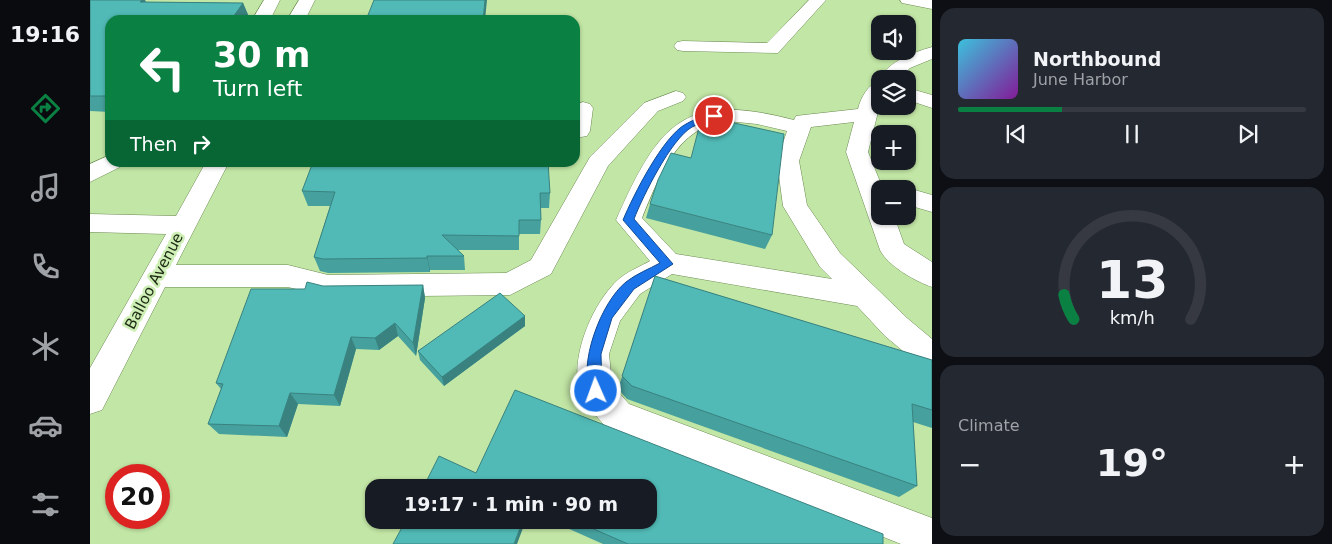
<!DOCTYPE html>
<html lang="en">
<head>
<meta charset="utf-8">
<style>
	body { margin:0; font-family:"DejaVu Sans",sans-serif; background:#242831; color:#f1f3f6; height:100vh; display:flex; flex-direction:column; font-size:19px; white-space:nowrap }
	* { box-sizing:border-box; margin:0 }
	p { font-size:16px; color:#9ea1a6 }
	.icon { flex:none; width:28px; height:28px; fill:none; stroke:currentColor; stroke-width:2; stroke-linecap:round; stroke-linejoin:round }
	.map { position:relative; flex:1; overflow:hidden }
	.details { display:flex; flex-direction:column; gap:8px; padding:8px; background:#0d0f14; width:400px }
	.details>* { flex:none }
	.hud { position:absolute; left:15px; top:15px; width:475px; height:152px; border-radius:15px; box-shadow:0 1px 4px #0004; background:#0b8043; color:#fff; overflow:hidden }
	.tools { position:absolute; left:781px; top:15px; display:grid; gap:10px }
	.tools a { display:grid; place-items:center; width:45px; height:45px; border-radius:10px; background:#171b24; box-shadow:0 1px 4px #0004; font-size:25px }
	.speed { position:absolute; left:15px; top:464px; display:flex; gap:10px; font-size:25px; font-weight:700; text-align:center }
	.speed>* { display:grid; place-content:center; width:65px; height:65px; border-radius:50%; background:#171b24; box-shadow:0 1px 4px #0004; line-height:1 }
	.speed .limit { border:8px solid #d22; background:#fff; color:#111 }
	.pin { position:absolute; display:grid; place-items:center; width:42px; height:42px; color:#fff; margin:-21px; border:2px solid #fff; border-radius:50%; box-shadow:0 1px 5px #0007 }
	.me { position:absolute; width:55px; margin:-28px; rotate:358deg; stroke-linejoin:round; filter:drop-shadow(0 0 4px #0008) }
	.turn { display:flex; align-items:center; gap:18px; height:105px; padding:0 25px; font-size:22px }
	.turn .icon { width:65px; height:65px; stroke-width:2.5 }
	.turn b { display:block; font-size:35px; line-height:42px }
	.then { display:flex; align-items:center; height:48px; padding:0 25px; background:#0003; gap:10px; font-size:19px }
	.big { font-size:38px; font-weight:600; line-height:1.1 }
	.details .card { flex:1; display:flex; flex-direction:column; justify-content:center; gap:8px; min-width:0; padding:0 18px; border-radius:15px; background:#242831 }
	.details .dial { align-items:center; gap:0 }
	.dial svg { height:130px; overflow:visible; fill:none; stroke:#363941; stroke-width:7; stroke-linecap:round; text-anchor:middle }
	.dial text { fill:#f1f3f6; stroke:none }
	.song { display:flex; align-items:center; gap:15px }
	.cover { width:60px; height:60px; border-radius:8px; background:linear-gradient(135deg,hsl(190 70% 55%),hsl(290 70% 35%)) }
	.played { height:5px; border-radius:2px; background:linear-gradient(90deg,#0b8043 30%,#363941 30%) }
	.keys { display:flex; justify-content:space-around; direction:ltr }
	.heat { display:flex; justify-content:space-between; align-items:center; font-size:28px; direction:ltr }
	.trip { position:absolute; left:275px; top:479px; width:292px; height:50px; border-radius:15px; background:#171b24; box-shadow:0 1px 4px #0004; font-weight:600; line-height:50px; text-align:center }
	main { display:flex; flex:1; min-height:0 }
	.tab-bar { display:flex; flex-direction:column; width:90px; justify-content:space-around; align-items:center; background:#090b0e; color:#9ea1a6 }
	.tab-bar .icon { width:35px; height:35px }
	.tab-bar .selected { color:#0b8043 }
	.tab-bar b { font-size:22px; color:#f1f3f6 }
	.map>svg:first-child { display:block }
</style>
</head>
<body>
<main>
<nav class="tab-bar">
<b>19:16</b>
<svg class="icon selected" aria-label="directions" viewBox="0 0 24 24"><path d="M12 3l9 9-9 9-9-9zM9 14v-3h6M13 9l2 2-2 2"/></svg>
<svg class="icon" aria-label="music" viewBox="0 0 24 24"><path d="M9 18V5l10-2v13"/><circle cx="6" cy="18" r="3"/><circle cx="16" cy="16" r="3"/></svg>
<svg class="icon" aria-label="phone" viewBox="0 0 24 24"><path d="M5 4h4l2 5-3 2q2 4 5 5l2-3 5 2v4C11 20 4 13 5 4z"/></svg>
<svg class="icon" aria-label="climate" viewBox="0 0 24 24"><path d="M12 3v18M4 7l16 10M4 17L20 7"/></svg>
<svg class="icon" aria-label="car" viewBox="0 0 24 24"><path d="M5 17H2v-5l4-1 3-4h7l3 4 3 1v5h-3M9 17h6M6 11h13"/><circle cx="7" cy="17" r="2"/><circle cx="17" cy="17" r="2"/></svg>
<svg class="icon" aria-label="filters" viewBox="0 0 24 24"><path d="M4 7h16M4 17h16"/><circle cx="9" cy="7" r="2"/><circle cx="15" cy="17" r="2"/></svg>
</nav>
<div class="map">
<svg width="842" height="544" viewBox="0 0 842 544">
	<rect width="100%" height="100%" fill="#ceefb5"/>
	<!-- built -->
	<path fill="#c2e6a5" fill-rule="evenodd" d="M0 0H842V544H0ZM20 20H485V162H20ZM790 24H818V51H790ZM790 79H818V106H790ZM790 134H818V161H790ZM790 189H818V216H790ZM26 475H69V518H26ZM284 488H559V520H284Z"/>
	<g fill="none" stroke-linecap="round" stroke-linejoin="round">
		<defs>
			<path id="minor" d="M174 0H190L180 20H162Z
				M209 0H225L215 20H197Z
				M719 0H736L688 53 593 51 587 50 584 46 587 42 593 41 677 43Z
				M810 0H842V9L812 3Z
				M842 47V59L820 68 809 79H790V104L778 152 793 189H790V216H804L814 244 842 262V287C825 281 798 266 790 250L756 152 764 122 721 127 709 161 717 205 750 253 817 318 842 339V370L831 366 795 336 767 306 582 274 550 294 530 321 519 354 522 385 539 404 842 518V544H811L515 426C507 416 494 405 490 392 479 358 503 301 530 278 539 271 551 266 560 261L526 220C569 123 594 91 704 120L706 116 714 115 768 109C771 97 778 84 790 81L788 79C801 61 821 53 842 47ZM637 121 667 124 697 131 687 161 693 206 730 267 742 279 586 254 552 218C569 177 587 126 637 121Z
				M818 88 842 95V108L818 100Z
				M586 91 593 93 596 97 593 101 568 111 518 166 461 274 420 295 238 297 198 287H75L12 410 0 414V368L76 234 0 232V214L86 216 116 162H139L86 265H198L238 275 416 273 441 260 500 157 554 103Z
				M493 102 500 104 503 108 500 131 497 136 485 138V105Z
				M20 155V162H33L30 167 0 182V164Z
				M818 188 842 195V212L818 205V189H814Z"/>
		</defs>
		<!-- minor casing -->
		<use href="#minor" stroke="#6c8a54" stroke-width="1"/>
		<!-- minor -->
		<use href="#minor" fill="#fff" fill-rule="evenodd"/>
	</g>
	<!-- wall -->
	<path fill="#46a09d" d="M0 0 56 2 153 3 159 17 157 20H20V112L0 111Z
		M212 191 460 193 459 208H450L451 220 450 234H429V250H368L374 256 375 270H340V272L238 273 230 271 224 257 240 206H218Z
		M560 204 682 235 675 249 556 218Z
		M565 276 842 360V428L823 422 827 486 809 497 537 399 528 389Z
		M333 285 335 298 326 356 308 336 289 350 266 349 250 406 208 404 197 437 129 434 118 424 131 389 126 383 215 289Z
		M435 316V326L354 386 330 360 328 351Z
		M386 473 793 544H513L459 520H559Z"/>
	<!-- shaded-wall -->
	<path fill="#39827f" d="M52 0H55L61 12 50 2Z
		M395 0H397L395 20H393Z
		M153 3 159 17 157 20H141Z
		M337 256 340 270V272L337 258Z
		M333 285 335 298 326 356 323 343Z
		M435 316V326L354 386 352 377Z
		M305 323 308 336 289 350 285 338Z
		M261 337 266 349 250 406 244 395Z
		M200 393 208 404 197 437 189 426Z
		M433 520H436L427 544H424Z"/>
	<!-- building -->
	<path fill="#51bab6" stroke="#39827f" d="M0 0H52L50 2 153 3 141 20H20V96H0Z
		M284 0H395L393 20H276Z
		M617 117 694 134 682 235 560 204 568 180 581 153 601 158 611 120Z
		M223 162H458L460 193H450L451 220H429V236L352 235 374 256H337V258L233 259 224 257 245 192 212 191Z
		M565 276 842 360V410L822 404 827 486 542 386 532 376Z
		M217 282 233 286 333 285 323 343 305 323 285 338 261 337 244 395 200 393 189 426 118 424 133 384 126 383 161 289H215Z
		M410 293 435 316 352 377 328 351Z
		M425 390 793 534V544H538L483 520H559V488H333L349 456 386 473Z
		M316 520H433L424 544H303Z"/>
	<!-- route -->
	<path fill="#1a73e8" stroke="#114b97" d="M624 113 629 116 628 118C619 121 610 123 602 127 581 139 553 196 544 219L583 264 544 289 522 318 511 354 512 391 510 396 506 397 501 396C487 365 511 302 536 282 546 274 559 269 570 263L533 220C543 196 573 136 596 124 604 119 615 116 624 113Z"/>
	<g text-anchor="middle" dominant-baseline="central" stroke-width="5" stroke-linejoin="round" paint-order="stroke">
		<!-- street labels -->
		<g font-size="15" fill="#1d2913" stroke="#ceefb5">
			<text transform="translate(64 281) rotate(-62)">Balloo Avenue</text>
		</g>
	</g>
</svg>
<div class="tools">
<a><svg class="icon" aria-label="sound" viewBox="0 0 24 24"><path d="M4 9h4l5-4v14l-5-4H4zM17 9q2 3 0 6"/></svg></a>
<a><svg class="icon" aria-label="layers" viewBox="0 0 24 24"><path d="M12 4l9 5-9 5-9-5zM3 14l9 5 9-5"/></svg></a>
<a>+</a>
<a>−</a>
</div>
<div class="speed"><div class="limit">20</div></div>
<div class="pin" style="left:624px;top:116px;background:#d93025"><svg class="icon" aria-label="arrive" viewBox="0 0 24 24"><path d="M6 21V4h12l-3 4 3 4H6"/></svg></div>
<svg class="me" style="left:506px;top:391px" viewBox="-20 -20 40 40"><circle r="17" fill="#1a73e8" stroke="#fff" stroke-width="3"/><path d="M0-11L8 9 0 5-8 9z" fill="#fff"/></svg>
<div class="trip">19:17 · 1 min · 90 m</div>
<div class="hud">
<div class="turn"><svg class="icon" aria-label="left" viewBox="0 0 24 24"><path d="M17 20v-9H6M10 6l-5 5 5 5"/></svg><div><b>30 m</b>Turn left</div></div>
<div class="then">Then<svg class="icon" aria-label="right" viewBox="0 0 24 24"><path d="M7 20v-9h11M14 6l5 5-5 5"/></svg></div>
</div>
</div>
<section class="details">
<div class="card">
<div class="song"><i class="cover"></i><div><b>Northbound</b><p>June Harbor</p></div></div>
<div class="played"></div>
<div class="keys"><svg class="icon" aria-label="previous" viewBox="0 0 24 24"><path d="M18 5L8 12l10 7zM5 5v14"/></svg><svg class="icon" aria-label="pause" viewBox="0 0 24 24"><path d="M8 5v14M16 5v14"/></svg><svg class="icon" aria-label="next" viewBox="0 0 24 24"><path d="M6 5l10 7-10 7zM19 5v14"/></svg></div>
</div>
<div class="card dial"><svg viewBox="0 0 100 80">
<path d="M14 69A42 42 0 1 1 86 69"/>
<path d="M14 69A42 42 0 0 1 8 54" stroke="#0b8043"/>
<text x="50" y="56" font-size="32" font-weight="700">13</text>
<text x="50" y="72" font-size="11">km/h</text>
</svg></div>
<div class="card"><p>Climate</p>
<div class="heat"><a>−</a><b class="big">19°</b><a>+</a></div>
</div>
</section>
</main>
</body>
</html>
